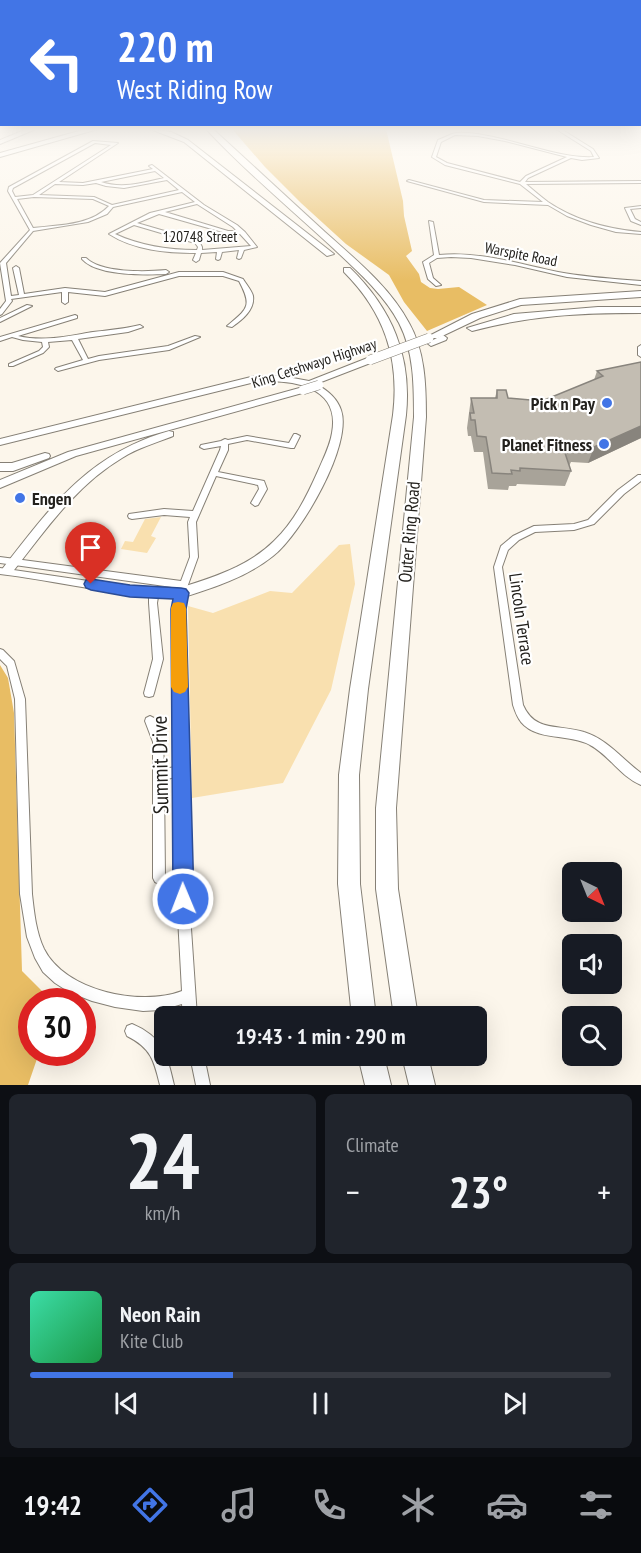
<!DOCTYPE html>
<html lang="en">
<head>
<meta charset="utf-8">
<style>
	body { margin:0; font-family:"PT Sans Narrow",sans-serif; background:#20242c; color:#f1f3f6; height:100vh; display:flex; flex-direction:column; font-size:22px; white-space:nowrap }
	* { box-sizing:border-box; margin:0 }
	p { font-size:20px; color:#9ea1a6 }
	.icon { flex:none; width:33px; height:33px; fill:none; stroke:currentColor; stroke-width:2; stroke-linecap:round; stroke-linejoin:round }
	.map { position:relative; height:1085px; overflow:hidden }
	.side { display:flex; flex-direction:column; gap:9px; padding:9px; background:#0d0f14; flex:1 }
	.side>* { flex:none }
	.hud { position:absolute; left:0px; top:0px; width:642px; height:126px; box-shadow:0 6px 24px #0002; background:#4275e6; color:#fff; overflow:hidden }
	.needle { width:39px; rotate:137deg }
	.tools { position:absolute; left:562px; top:862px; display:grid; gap:12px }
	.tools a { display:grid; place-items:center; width:60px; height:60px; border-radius:9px; background:#171b24; box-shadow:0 6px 24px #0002; font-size:30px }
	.speed { position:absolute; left:18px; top:988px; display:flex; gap:12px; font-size:30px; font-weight:700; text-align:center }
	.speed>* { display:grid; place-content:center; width:78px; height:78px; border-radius:50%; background:#171b24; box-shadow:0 6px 24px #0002; line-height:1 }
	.speed .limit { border:9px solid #d22; background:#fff; color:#111 }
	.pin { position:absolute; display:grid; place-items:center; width:51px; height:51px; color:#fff; margin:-62px -26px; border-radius:50% 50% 50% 0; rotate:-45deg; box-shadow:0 0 6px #0007 }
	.pin .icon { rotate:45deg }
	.me { position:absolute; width:66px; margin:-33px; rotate:359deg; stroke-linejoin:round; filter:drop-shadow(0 0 4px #0008) }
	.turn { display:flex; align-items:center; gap:21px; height:126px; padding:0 18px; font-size:27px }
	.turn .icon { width:78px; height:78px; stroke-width:2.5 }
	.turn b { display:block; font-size:42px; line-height:51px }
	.big { font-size:45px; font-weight:700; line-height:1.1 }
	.side .widget { flex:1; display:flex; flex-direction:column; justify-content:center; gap:9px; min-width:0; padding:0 21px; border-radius:9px; background:#20242c }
	.side .dial { align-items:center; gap:0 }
	.dial b { font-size:78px; line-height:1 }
	.song { display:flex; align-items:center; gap:18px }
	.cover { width:72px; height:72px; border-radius:9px; background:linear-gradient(135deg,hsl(160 70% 55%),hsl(140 70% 35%)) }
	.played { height:6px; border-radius:3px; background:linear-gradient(90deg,#4275e6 35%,#363941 35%) }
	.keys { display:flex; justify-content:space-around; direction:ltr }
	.heat { display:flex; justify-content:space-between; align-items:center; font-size:33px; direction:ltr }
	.side .tiles { flex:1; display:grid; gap:9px; grid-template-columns:1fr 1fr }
	.widget:last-child { grid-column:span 2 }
	.trip { position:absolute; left:154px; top:1006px; width:333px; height:60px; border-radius:9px; background:#171b24; box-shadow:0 6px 24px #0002; font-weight:700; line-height:60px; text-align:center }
	.menu { display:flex; height:96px; justify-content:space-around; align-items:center; background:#090b0e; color:#9ea1a6 }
	.menu .icon { width:42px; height:42px }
	.menu .current { color:#4275e6 }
	.menu b { font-size:27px; color:#f1f3f6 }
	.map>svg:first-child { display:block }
</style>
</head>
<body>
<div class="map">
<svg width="641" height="1085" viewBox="0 0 641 1085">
	<rect width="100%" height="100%" fill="#fcf6eb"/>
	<!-- green -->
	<path fill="#f9e0af" d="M161 517 151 536 156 538 147 553 121 549 125 541 133 542 145 519Z
		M350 544 355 584 331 690 283 783 192 798 188 606 213 613 270 591 292 593 339 545Z"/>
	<!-- forest -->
	<path fill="#e8bd64" d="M232 129H386L403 201 404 216 412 251 406 256 419 274 421 282 430 288 438 289 459 287 487 305 427 331 404 302 389 275 346 244 301 203 265 167Z
		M0 665 8 678 14 713 22 971 53 1002H32V1053H39L28 1085H0Z"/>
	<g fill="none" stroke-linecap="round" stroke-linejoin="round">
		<defs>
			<path id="minor" d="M556 129H561L593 149 599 158 582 160 571 158 528 178 525 182 641 181V183L526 184C533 190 540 196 548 202 576 221 608 229 641 232V234L616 232 591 225 567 216 548 205 484 202 407 181 409 180 484 200 543 202 520 184 445 165 432 157 438 140C444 138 450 134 456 133 466 132 478 134 488 136 521 142 563 159 594 157L591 151ZM455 135 478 136 505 141 567 157 526 176 520 182 447 163 436 157 441 142Z
				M93 141 118 143 59 182 83 183 153 169 149 166 152 165 204 205 237 225 245 232 257 247 244 250 241 258 239 259 237 258 239 250 222 252 220 259 218 260 216 259 217 252 201 253 199 260 196 262 193 260 196 253C166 253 134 250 109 234L150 213 195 202 182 192 113 207 107 214 88 222 33 231 6 263 11 296 19 295 13 268 16 266 19 268 24 294 65 288 105 292 179 272H223L243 279C246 284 252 291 253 296 255 310 242 320 232 327L227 326C247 309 253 307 239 281L223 276H179L105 296 68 292V302L65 304 62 302V292L11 299 12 301 2 314 0 315V309L6 301 0 263 30 230 8 191 9 187ZM95 143 111 145 33 195 15 197 12 191 13 188ZM155 171 164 178C143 183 122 189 101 182ZM167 180 179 190 112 205 94 197 39 195 55 184 83 185 96 183 106 186 124 188ZM34 197 93 199 109 206C90 226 58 225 33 228L17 199ZM197 204 233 227 237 231H228L165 212ZM159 214 226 233 240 234 251 246 202 250V247L199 241 137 223ZM134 225 195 243 198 247 197 250C168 250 141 246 115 234Z
				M641 206V208L630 209 635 219 641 222V225L631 221 625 208Z
				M429 221 433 222 439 255C479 251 519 264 558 272 585 277 613 279 641 281V285L567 277 515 265 471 258 451 257 437 258 429 263 433 278 441 285 436 286 428 279 423 262 434 255Z
				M82 258H86C101 273 145 272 166 270L169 272 166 274C144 275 97 276 82 259Z
				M27 305 32 306 0 322V318Z
				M75 315 77 316V318L18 336C44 342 68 336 93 332 109 330 124 329 140 325L143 327 128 332 78 339 88 359 99 356 168 346 195 336 200 337 169 350 99 360 58 371 55 369 56 368 83 360 72 340 48 342 49 347 43 353 13 366H9V364L39 351 43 347 42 342 23 340 12 337 0 341V337Z
				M641 345V357L638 355V347Z
				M294 434H296L300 436 294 448H291L247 440 228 444V450L218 472 264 481 267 489 258 505 255 506 251 503 259 489 258 485 216 476 196 522 198 557 184 596 183 609 189 899 197 1017H183L182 1004 161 1010 143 1011 115 1007 92 1001 69 992 55 983 43 972 35 958 27 937 20 894 15 699 7 666 0 659V649L3 650 14 661 25 699 32 894C34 912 36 932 44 949 65 991 140 1007 182 991L177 899 175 777 164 780 165 878 163 882 159 884 155 882 153 878V742L145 721 146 718 150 716 154 718 155 721 163 742 164 769 175 767 173 609 175 596 158 597 157 603 163 659 154 693 153 696 149 697 145 696 144 693 153 659 149 603V596C99 592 50 580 0 574V568L136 588 178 590 179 588 0 563V557L181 581 190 557 188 522 190 517 164 515 132 519 129 518 128 516 129 514 164 509 193 511 220 450 221 446 204 449 200 447 201 445 221 441 225 439 228 440 247 436 289 443Z
				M638 475H641V481L624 494 594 524 574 530 535 532 519 540 508 550 502 567 523 705C535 733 560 724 584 732 607 739 622 759 641 773V785C621 777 609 755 590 745 569 733 538 742 521 722 517 717 515 711 513 705L494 567 501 546 513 536 534 526 574 524 588 520 618 490Z
				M132 1024C163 1037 167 1055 174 1085H160C154 1060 151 1048 127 1036L125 1031 127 1026Z
				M190 1056H204L210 1085H196Z"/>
			<path id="secondary" d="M443 335 447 338 446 340 431 346 427 343Z
				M370 357 374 360 373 362 316 384C327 390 337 398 341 410 353 445 301 534 273 556 247 577 213 588 181 598L176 597 175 593 176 589C211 578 248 567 274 541 294 522 307 496 318 471 323 459 330 446 332 433 341 385 290 379 255 382L0 445V439L255 376H282L309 381Z
				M303 387 308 390 306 392 76 456 0 488V480L68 452Z
				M169 431 173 432V436C156 443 137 448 122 458 75 486 44 532 11 574H3L1 571 3 568C52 505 89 454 169 431Z
				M45 453 49 454 50 456 49 458 13 471H0V463H12Z"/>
			<path id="motorway" d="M27 129H36L0 144V140Z
				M86 129H98L0 157V153Z
				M150 129 171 132 188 140 334 254 327 256 184 142Z
				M206 129H213C250 163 288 198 325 232 355 259 390 287 409 323 425 351 426 385 426 417L396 808 398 889 418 1017H394L376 889V808L414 417C414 385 414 352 399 323 384 294 356 270 333 248 291 209 245 171 206 129Z
				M344 268H350C392 309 412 356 406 415L368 689 359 775 360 884 376 1017H352L338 884 339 775 350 689 393 415C400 358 384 312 344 272Z
				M641 291V297L521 305 480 318 438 338H430L429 336 472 314 520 299Z
				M598 307H641V313C579 313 533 315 472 331L467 328 514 314Z
				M358 1056H384L391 1085H365Z
				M402 1056H428L435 1085H409Z"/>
		</defs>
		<!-- minor casing -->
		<use href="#minor" stroke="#868076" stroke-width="2"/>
		<!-- secondary casing -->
		<use href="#secondary" stroke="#868076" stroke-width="2"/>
		<!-- motorway casing -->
		<use href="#motorway" stroke="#868076" stroke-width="2"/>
		<!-- minor -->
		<use href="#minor" fill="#fff" fill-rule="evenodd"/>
		<!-- secondary -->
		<use href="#secondary" fill="#fff" fill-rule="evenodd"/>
		<!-- motorway -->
		<use href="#motorway" fill="#fff" fill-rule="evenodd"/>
		<defs>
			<path id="secondary-bridge" d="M370 360 429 338
				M303 390 319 385"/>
		</defs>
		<!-- secondary-bridge casing -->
		<use href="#secondary-bridge" stroke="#868076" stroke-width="10" stroke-linecap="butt"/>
		<!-- secondary-bridge -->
		<use href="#secondary-bridge" stroke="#fff" stroke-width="9"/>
	</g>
	<!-- wall -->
	<path fill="#a8a399" d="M641 362V438L588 463 571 462 569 466 571 471 565 486 517 484 516 486H509L508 490 488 489 483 452H474L471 436H468L467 428 471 398H495L497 390 508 398 542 401 594 380 597 371Z"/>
	<!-- shaded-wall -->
	<path fill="#88847d" d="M641 426V438L588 463 594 447Z"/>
	<!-- building -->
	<path fill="#c3bdb2" stroke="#88847d" stroke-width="1.5" d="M641 362V426L594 447 574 446 575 450H564L571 471 520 468V471L511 470 512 474 492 473 486 437 477 436 475 420H471L470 413H474L471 398H497V390H506L508 398 542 401 603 376 597 371Z"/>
	<!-- sky -->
	<linearGradient id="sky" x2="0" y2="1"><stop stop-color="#afbeba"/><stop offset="0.46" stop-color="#fefbf6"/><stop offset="1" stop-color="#fefbf6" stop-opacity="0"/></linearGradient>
	<rect width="641" height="281" fill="url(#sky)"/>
	<!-- route -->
	<path fill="#4275e6" stroke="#2b4c96" stroke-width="1.5" d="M91 579 130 585 181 588 186 589 189 593 186 609 194 899 191 906 183 909 176 906 173 899 171 609 173 599 130 597 91 590 86 588 84 584 86 580Z"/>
	<!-- slow -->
	<path fill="#f59e0b" d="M178 602 184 603 186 608 188 687 185 692 180 694 174 692 171 687V608L173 603Z"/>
	<!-- markers -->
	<g fill="#4275e6" stroke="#fff" stroke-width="2">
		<circle cx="607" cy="403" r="6"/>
		<circle cx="604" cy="444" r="6"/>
		<circle cx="20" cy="498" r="6"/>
	</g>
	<g text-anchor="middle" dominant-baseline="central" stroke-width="4.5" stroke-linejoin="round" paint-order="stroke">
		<!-- far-street labels -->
		<g font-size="15" fill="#23211d" stroke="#fff">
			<text x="200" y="236">120748 Street</text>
			<text transform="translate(521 254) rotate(11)">Warspite Road</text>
			<text transform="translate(314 363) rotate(-18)">King Cetshwayo Highway</text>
		</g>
		<!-- poi labels -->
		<g font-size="18" font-weight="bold" fill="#23211d" stroke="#fff" text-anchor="end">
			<text x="595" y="403">Pick n Pay</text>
			<text x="592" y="444">Planet Fitness</text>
			<text x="32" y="498" text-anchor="start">Engen</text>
		</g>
		<!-- street labels -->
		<g font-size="18" fill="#23211d" stroke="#fff">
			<text transform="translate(409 532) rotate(-85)">Outer Ring Road</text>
			<text transform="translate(522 619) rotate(82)">Lincoln Terrace</text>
		</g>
		<!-- near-street labels -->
		<g font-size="21" fill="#23211d" stroke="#fff">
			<text transform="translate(160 765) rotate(-91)">Summit Drive</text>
		</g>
	</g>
</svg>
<div class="tools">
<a><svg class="needle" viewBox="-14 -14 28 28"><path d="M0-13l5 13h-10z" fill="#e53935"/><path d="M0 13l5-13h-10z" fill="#9ea1a6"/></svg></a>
<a><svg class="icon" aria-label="sound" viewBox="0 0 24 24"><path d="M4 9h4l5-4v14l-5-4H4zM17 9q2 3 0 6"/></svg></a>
<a><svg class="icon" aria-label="search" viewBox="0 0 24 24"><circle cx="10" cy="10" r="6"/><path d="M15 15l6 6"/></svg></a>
</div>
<div class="speed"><div class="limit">30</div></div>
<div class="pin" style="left:91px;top:584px;background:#d93025"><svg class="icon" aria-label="arrive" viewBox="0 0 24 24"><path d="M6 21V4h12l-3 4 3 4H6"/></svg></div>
<svg class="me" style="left:183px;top:899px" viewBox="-20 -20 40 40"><circle r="17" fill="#4275e6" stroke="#fff" stroke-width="3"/><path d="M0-11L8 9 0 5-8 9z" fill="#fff"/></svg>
<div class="trip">19:43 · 1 min · 290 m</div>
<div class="hud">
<div class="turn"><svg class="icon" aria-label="left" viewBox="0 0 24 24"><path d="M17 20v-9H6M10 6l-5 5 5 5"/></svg><div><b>220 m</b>West Riding Row</div></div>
</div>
</div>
<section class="side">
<div class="tiles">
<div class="widget dial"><b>24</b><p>km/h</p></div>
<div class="widget"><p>Climate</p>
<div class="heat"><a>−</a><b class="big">23°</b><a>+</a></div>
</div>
<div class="widget">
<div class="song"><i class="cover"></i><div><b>Neon Rain</b><p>Kite Club</p></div></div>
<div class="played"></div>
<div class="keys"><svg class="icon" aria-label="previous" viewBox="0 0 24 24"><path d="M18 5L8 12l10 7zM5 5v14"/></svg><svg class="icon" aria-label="pause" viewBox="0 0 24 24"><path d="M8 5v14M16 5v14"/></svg><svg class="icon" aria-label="next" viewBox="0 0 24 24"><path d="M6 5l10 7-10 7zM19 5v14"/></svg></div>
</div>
</div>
</section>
<nav class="menu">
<b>19:42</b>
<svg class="icon current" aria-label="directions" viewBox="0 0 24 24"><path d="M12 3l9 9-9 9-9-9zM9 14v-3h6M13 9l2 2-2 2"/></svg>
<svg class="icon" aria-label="music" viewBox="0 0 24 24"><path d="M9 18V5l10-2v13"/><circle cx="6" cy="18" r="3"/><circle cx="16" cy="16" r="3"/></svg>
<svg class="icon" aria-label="phone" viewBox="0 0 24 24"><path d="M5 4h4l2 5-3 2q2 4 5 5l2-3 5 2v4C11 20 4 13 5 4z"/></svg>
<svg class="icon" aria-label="climate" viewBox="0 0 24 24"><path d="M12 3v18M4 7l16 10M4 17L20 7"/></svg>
<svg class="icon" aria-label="car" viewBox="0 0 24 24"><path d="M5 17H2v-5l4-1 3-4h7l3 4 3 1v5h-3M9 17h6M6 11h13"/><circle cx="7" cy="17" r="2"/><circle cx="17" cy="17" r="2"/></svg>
<svg class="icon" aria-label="filters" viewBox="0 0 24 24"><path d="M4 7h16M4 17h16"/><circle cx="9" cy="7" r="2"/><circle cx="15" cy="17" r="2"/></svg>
</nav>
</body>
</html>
